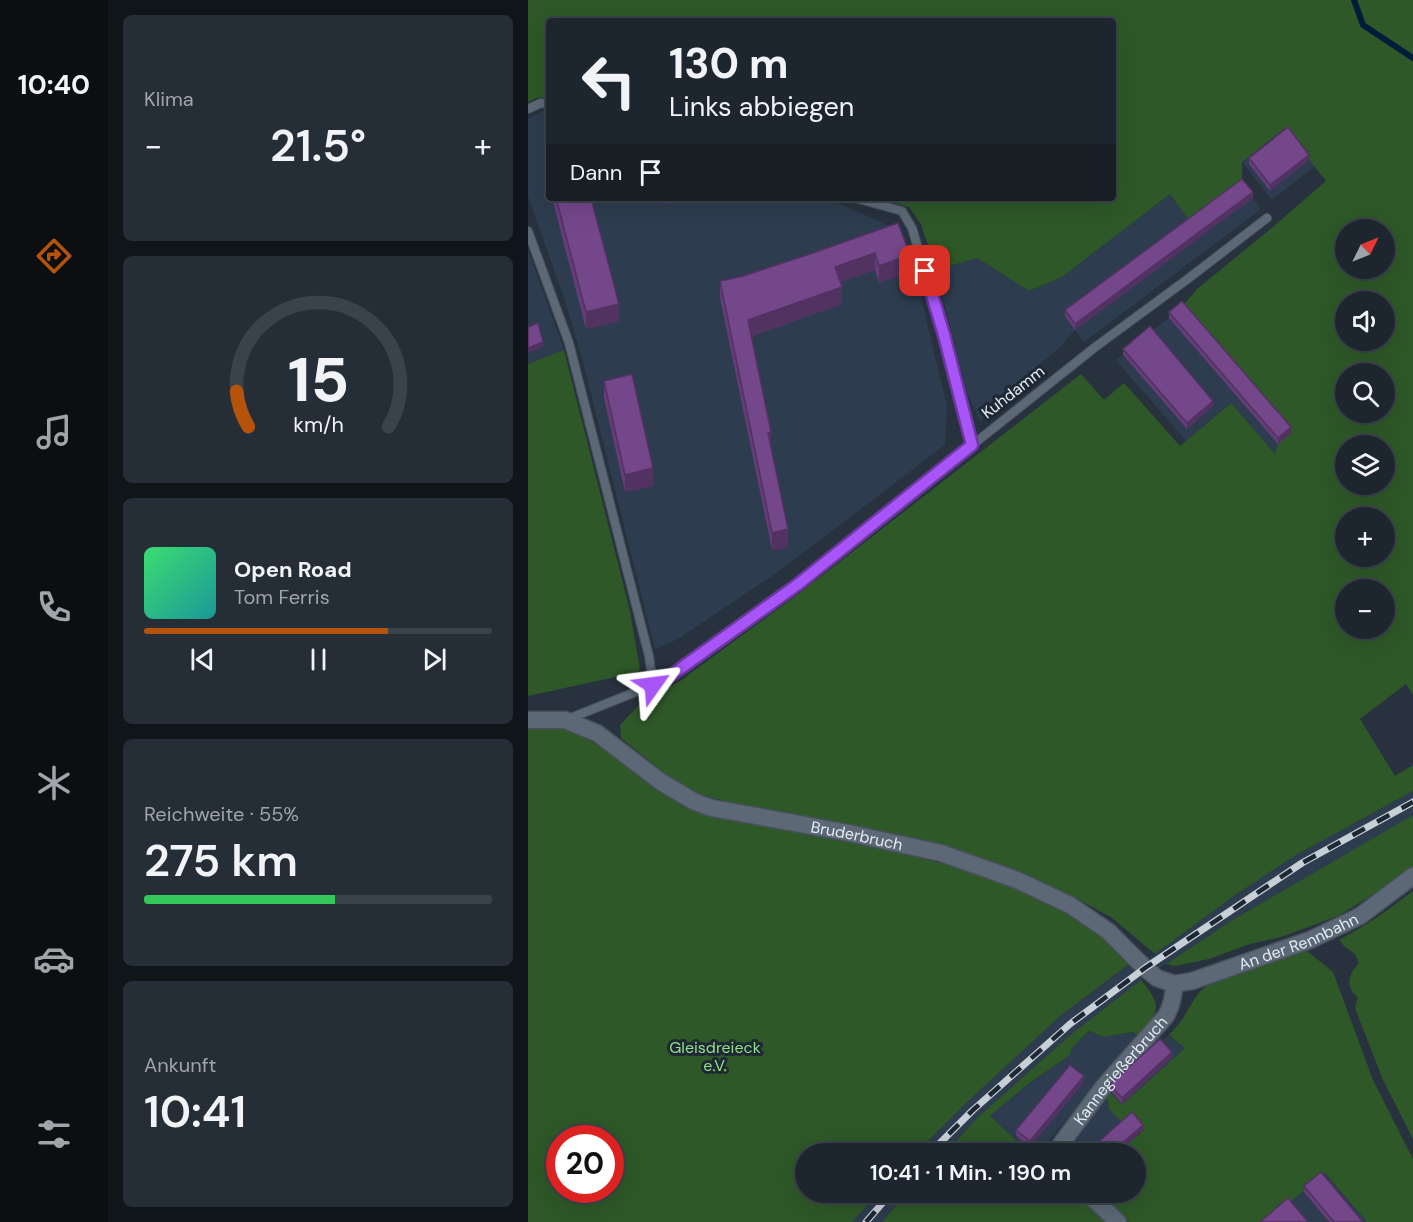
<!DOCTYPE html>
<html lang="de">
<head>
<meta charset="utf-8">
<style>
	body { margin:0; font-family:"DM Sans",sans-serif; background:#252e36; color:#f1f3f6; height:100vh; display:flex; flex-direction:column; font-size:22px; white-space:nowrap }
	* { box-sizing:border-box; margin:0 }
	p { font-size:20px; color:#a0a5aa }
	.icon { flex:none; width:33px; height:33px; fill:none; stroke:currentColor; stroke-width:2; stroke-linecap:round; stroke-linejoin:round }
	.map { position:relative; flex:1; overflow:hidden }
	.panel { display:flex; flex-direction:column; gap:15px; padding:15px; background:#101519; width:420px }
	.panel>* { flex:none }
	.guide { position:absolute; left:18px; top:18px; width:570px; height:183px; border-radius:6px; box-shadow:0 6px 24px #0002,0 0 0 2px #3b434a; background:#1d262e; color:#f1f3f6; overflow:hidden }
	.needle { width:39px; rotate:47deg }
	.controls { position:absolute; left:807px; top:219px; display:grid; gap:12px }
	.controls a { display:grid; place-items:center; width:60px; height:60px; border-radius:50%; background:#1d262e; box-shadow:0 6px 24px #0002,0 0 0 2px #3b434a; font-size:30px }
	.speed { position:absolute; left:18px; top:1125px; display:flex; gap:12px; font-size:30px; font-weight:700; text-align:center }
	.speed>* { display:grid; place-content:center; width:78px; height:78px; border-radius:50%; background:#1d262e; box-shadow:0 6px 24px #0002,0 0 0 2px #3b434a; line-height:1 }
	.speed .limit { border:9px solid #d22; background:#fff; color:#111 }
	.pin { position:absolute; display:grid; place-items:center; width:51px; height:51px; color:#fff; margin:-26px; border-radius:12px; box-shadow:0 3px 9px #0006 }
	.me { position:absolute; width:66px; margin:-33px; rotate:59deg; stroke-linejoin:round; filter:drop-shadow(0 0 4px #0008) }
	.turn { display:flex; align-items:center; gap:21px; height:126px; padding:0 24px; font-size:27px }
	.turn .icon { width:78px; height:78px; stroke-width:2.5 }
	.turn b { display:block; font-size:42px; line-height:51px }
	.then { display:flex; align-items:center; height:57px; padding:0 24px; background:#0003; gap:12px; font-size:22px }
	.big { font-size:45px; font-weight:600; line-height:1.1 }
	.panel .card { flex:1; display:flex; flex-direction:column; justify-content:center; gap:9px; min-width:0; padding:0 21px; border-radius:9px; background:#252e36 }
	.panel .dial { align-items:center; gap:0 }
	.dial svg { height:156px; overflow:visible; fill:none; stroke:#3b434a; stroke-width:7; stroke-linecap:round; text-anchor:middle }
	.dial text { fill:#f1f3f6; stroke:none }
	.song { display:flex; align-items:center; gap:18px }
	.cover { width:72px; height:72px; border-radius:9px; background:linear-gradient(135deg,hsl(140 70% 55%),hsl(180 70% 35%)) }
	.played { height:6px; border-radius:3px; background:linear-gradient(90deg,#b45309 70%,#3b434a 70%) }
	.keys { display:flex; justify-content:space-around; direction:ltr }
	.heat { display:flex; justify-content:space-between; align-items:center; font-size:33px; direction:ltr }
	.charge { height:9px; border-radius:4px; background:linear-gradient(90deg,#34c759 55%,#3b434a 0) }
	.trip { position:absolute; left:267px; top:1143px; width:351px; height:60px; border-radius:30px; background:#1d262e; box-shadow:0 6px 24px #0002,0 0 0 2px #3b434a; font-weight:600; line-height:60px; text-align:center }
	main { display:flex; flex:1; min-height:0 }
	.menu { display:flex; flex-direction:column; width:108px; justify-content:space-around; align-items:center; background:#0c0f12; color:#a0a5aa }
	.menu .icon { width:42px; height:42px }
	.menu .selected { color:#b45309 }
	.menu b { font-size:27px; color:#f1f3f6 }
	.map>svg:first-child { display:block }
</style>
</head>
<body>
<main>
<nav class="menu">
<b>10:40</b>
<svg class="icon selected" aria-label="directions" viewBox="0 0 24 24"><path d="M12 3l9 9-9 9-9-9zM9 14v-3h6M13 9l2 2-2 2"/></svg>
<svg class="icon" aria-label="music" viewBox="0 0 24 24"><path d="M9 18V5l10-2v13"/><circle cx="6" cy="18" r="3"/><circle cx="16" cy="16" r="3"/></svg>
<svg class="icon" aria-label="phone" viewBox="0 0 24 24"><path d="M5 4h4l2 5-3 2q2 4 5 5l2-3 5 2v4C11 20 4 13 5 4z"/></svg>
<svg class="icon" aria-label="climate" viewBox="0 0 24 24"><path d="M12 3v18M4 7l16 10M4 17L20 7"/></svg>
<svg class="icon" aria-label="car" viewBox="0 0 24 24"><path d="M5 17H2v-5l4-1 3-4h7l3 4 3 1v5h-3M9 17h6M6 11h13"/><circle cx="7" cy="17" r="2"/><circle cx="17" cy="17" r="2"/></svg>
<svg class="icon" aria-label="filters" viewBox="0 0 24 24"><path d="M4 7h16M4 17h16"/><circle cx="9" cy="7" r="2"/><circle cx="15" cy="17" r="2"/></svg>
</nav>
<section class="panel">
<div class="card"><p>Klima</p>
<div class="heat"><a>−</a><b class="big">21.5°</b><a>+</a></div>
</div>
<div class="card dial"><svg viewBox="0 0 100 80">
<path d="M14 69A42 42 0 1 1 86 69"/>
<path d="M14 69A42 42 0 0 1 8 51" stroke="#b45309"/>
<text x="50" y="56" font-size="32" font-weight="700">15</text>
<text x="50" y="72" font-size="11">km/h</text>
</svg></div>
<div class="card">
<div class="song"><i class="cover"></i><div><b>Open Road</b><p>Tom Ferris</p></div></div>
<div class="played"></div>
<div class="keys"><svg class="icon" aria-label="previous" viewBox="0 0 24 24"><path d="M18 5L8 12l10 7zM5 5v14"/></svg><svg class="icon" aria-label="pause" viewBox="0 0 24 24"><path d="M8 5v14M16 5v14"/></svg><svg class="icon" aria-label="next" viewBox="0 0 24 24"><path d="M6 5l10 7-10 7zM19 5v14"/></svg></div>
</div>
<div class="card"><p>Reichweite · 55%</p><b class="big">275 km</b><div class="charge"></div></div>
<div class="card"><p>Ankunft</p><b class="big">10:41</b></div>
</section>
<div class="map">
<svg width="885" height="1222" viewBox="0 0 885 1222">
	<rect width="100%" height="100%" fill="#27323e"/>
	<!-- built -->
	<path fill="#2d3c4e" d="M15 111 21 112V198H297L306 201 373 231 386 269 419 406 417 445 247 574 150 639 127 649 54 358 38 304 0 196V119Z
		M757 128 787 166 744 200 714 162Z
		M714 185 733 209 556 342 547 330 528 351 507 368 512 375 452 421 439 392 408 270 449 258 501 291 534 277 642 194Z
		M0 250 36 350 0 364Z
		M654 307 763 433 747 455 702 403 658 441 588 360Z
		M885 791V815L703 921 613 980 546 1032 450 1117 416 1153 388 1154 437 1104 532 1016 601 964 627 954 707 895 768 855Z
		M562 1031 565 1032 571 1036 575 1037 606 1032 610 1035 510 1153H502L462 1116 500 1084 542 1055 544 1048Z
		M641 1035 657 1048 594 1105 580 1090 631 1042Z
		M576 1096 579 1098 581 1109 604 1117 616 1130 590 1153H541Z
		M797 1173 839 1222H738Z
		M350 1193H380L354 1222H324Z"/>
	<!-- green -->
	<path fill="#2e5828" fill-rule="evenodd" d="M0 0H885V695L878 684 832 719 867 776 885 765V791L768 855 707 895 627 954 584 918 548 898 493 872 417 846 226 809 167 793 139 775 93 738 92 725 112 704 152 681 269 595 553 374 576 400 596 383 652 446 703 403 747 454 750 444 763 433 654 307 669 289 746 226 798 181 757 128 714 162V185L663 223 642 194 534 277 501 291 449 258 408 270 393 224 381 207 347 198H585V21H21V97L9 98 0 102ZM818 230H856V268H818ZM818 302H856V340H818ZM818 374H856V412H818ZM818 446H856V484H818ZM818 518H856V556H818ZM818 590H856V628H818Z
		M36 350 101 607 112 669 110 672 0 696V364Z
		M0 725 34 728 48 732 78 750 128 790 162 810 186 817 319 840 386 856 416 864 487 887 538 911 576 936 601 964 532 1016 437 1104 388 1153 278 1154V1192L350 1193 324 1222H0ZM32 1138H82V1190H32Z
		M885 815V866L854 889 810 916 753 937 722 944 681 959 647 966 638 964 703 921Z
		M885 891V1139L855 1080 827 1008 830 997C816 988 821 973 831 963L827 954 816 946 811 940C838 926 861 909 885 891Z
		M778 950 805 972 845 1080 885 1159V1222H839L797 1173 738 1222H601L569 1193 608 1192V1154L590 1153 616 1130 604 1117 596 1124 581 1109 579 1098 582 1092 594 1105 657 1048 641 1035C647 1028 653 1022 657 1015 667 999 668 992 686 981Z
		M613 980C635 1007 632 1011 610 1035L605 1032 575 1037C570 1036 567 1032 561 1031L544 1048 542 1055 500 1084 462 1116 502 1153 416 1154 450 1117 546 1032Z
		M380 1192 547 1193 579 1222H354Z"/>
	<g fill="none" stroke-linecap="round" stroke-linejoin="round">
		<!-- stream -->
		<path stroke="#001c3b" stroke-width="6" d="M826 0 835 25 885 58"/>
		<defs>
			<path id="lane" d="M0 109 13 103 21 104
				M327 198 374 211 384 228 416 335 443 445
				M0 231 41 343 121 656 125 685
				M40 719 125 685 142 676 269 585 566 348 661 278 739 218"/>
			<g id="street">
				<path id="s1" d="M0 720H37L69 733 133 782 167 802 184 808 321 833 413 853 489 880 542 905 580 931 617 968 629 978 646 984 664 981 782 940 832 916 885 876"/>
				<path id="s2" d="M530 1154 533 1144 576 1086 638 1016C644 1005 646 996 646 984"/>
				<path d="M558 1192 590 1222"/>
			</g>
		</defs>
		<!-- lane casing -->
		<use href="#lane" stroke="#47505b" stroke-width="10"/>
		<!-- street casing -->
		<use href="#street" stroke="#47505b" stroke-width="19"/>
		<!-- lane -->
		<use href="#lane" stroke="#5c6876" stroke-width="8"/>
		<!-- street -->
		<use href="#street" stroke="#5c6876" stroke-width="16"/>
		<defs>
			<path id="rail" d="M401 1154 445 1110 542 1024 617 968 774 863 885 802
				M338 1222 364 1192"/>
		</defs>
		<!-- rail casing -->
		<use href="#rail" stroke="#c7cfd7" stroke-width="7"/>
		<!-- rail -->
		<use href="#rail" stroke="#1e2834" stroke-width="4.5" stroke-dasharray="14" stroke-linecap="butt"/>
	</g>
	<!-- wall -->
	<path fill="#643d78" d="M21 154V188L17 173V155Z
		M721 158 781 160 742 191 721 164Z
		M24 198H63L91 321 58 329Z
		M121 198H145L143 204Z
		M725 198 547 330 537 316V310Z
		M370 223 382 272 351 283 347 270 312 282 314 304 224 336 260 547 244 550 192 298V281L212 277 282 254Z
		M641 312 763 433 750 444 641 318Z
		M595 349 685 406 659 429 595 355Z
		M76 381 125 486 97 492 76 398Z
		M644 1058 594 1104 582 1090V1084Z
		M556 1082 502 1147 488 1136V1130Z
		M776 1186 835 1222H801L776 1192Z"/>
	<!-- shaded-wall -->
	<path fill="#513261" d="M781 155V160L742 191V185Z
		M725 192V198L547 330V324Z
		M347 253V270L307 284V267Z
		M382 255V272L351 283V266Z
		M314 287V304L220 337V320Z
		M91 304V321L58 329V312Z
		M15 342V347L0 353V348Z
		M685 401V406L659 429V423Z
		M763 427V433L750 444V438Z
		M243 432V449L240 433Z
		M125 468V486L97 492V475Z
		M260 529V547L244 550V533Z
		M644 1052V1058L594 1104V1098Z
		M556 1076V1082L502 1147V1141Z
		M615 1125V1130L589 1154H582Z"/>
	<!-- building -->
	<path fill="#74478b" stroke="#513261" stroke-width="1.5" d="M760 127 781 155 742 185 721 158Z
		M21 154V171L17 155Z
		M714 179 725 192 547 324 537 310Z
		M28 198H63L91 304 58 312Z
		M370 223 382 255 351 266 347 253 307 267 314 287 220 320 243 432 240 433 260 529 244 533 192 281 212 277 282 254Z
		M654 301 763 427 750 438 641 312Z
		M10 323 15 342 0 348V327Z
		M622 326 685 401 659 423 595 349Z
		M104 374 125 468 97 475 76 381Z
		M632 1039 644 1052 594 1098 582 1084Z
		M542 1065 556 1076 502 1141 488 1130Z
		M604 1112 615 1125 582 1154H557Z
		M793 1172 835 1222H806L776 1186Z
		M760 1198 780 1222H732Z"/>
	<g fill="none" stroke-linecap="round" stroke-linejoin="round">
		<defs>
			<path id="route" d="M125 685 142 676 269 585 444 445 416 335 397 271"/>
		</defs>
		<!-- route casing -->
		<use href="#route" stroke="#6d37a1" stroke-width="15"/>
		<!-- route -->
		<use href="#route" stroke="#a855f7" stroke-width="10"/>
	</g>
	<g text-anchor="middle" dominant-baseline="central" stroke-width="6" stroke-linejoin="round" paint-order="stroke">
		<!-- street labels -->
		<g font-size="16" fill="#e4ebf3" stroke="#1e2834">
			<text transform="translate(485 392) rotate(-38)">Kuhdamm</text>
			<text stroke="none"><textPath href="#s1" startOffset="357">Bruderbruch</textPath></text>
			<text stroke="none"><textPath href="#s1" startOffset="846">An der Rennbahn</textPath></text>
			<text stroke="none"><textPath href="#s2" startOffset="105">Kannegießerbruch</textPath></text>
		</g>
		<!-- park labels -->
		<g font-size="16" fill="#91e186" stroke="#1e2834">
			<text x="187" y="1047">Gleisdreieck<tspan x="187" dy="18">e.V.</tspan></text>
		</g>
	</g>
</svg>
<div class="controls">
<a><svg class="needle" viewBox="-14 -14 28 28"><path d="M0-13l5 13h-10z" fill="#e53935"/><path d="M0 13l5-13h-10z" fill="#a0a5aa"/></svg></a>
<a><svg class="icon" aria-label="sound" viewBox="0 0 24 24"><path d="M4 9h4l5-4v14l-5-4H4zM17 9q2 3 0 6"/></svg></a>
<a><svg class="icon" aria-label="search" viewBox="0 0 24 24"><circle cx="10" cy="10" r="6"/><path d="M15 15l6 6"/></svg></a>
<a><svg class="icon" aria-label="layers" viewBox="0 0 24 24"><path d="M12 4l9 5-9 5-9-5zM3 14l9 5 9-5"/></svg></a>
<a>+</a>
<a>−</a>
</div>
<div class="speed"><div class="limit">20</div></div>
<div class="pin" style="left:397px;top:271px;background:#d93025"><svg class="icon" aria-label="arrive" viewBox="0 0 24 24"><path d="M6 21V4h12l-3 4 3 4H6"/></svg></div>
<svg class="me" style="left:125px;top:685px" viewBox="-20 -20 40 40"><path d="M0-17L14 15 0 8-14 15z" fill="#a855f7" stroke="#fff" stroke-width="4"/></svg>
<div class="trip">10:41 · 1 Min. · 190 m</div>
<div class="guide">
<div class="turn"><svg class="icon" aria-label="left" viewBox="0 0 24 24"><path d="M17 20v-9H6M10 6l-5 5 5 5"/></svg><div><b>130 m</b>Links abbiegen</div></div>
<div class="then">Dann<svg class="icon" aria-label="arrive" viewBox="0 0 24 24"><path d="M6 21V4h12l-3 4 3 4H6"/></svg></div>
</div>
</div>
</main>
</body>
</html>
